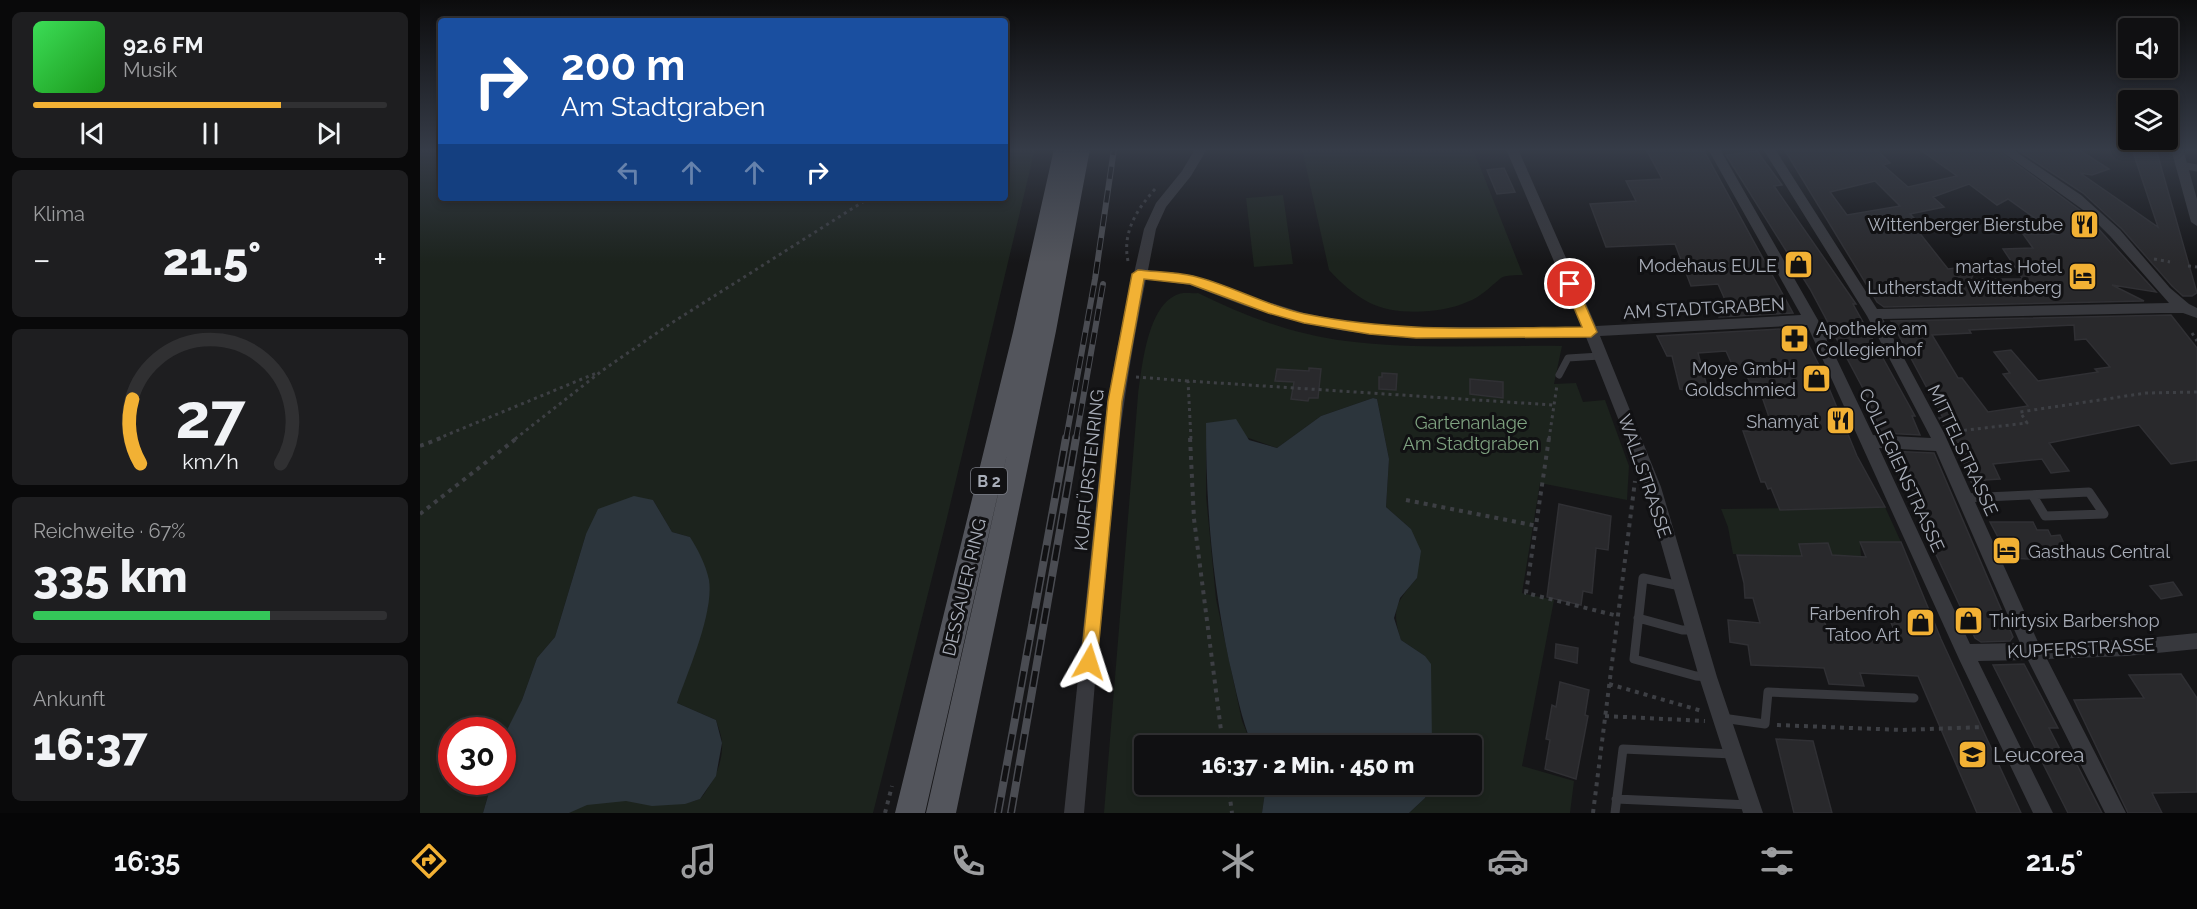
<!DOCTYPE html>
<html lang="de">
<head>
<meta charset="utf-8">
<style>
	body { margin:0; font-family:Raleway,sans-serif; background:#1e1e20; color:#f1f3f6; height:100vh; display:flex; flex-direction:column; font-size:22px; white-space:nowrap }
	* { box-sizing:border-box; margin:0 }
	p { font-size:20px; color:#9c9d9f }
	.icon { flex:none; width:33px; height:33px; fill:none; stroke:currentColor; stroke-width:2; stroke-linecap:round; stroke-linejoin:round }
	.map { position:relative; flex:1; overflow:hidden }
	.panel { display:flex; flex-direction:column; gap:12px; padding:12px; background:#09090a; width:420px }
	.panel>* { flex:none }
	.top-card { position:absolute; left:18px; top:18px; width:570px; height:183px; border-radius:6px; box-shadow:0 3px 9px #0003,0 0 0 2px #303032; background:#1a4fa0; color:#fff; overflow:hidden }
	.buttons { position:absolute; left:1698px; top:18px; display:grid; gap:12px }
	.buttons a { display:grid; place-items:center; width:60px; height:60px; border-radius:6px; background:#101012; box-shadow:0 3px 9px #0003,0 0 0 2px #303032; font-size:30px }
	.speed { position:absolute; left:18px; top:717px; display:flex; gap:12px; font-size:30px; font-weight:700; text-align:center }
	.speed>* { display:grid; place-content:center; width:78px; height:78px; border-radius:50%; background:#101012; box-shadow:0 3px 9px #0003,0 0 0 2px #303032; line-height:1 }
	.speed .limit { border:9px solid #d22; background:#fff; color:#111 }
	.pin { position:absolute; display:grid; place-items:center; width:51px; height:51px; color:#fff; margin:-26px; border:3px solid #fff; border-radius:50%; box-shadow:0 2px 6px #0007 }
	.me { position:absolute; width:66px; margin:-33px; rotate:6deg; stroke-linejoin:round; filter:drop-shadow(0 0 4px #0008) }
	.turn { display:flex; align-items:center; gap:21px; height:126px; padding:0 24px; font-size:27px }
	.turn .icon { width:78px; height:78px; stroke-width:2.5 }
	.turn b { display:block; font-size:42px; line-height:51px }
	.lanes { display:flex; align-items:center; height:57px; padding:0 24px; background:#0003; justify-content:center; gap:30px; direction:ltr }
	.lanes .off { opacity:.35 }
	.big { font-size:45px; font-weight:800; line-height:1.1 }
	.panel .tile { flex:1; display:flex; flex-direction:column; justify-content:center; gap:9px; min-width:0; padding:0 21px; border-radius:9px; background:#1e1e20 }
	.panel .dial { align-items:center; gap:0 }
	.dial svg { height:156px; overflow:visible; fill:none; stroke:#303032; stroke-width:7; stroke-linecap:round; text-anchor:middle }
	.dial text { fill:#f1f3f6; stroke:none }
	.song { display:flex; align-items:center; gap:18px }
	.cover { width:72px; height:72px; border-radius:9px; background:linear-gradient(135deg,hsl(130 70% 55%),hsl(120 70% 35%)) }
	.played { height:6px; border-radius:3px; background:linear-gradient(90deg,#f2b134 70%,#303032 70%) }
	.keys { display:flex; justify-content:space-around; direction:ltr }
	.heat { display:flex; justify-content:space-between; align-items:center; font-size:33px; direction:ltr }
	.charge { height:9px; border-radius:4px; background:linear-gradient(90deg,#34c759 67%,#303032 0) }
	.trip { position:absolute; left:714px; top:735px; width:348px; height:60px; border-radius:6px; background:#101012; box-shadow:0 3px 9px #0003,0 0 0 2px #303032; font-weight:800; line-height:60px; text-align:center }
	.tab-bar { display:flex; height:96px; justify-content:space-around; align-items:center; background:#060607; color:#9c9d9f }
	.tab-bar .icon { width:42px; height:42px }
	.tab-bar .on { color:#f2b134 }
	.tab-bar b { font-size:27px; color:#f1f3f6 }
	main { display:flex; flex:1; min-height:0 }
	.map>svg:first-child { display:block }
</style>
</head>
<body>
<main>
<section class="panel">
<div class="tile">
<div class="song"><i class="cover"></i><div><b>92.6 FM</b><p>Musik</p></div></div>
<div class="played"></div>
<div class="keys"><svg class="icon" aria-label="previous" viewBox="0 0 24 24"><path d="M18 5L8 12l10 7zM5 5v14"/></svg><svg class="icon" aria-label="pause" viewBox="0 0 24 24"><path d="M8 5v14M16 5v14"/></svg><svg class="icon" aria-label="next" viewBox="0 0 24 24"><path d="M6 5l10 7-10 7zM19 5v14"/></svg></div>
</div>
<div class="tile"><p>Klima</p>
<div class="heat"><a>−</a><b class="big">21.5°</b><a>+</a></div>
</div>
<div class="tile dial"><svg viewBox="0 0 100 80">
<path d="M14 69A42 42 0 1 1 86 69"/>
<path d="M14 69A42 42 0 0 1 10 36" stroke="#f2b134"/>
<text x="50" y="56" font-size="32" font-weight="700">27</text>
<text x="50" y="72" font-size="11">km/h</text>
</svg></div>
<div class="tile"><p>Reichweite · 67%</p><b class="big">335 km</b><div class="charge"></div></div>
<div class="tile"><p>Ankunft</p><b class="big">16:37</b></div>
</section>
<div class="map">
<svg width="1777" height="813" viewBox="0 0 1777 813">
	<rect width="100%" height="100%" fill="#161618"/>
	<!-- green -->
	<path fill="#1c231d" d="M0 149H21V198H585V149H615L526 522 453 813H149C181 787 257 813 281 798 285 794 288 787 291 783 298 773 303 755 302 743 302 736 298 727 296 720L257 703 288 607 270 537 252 532 233 500 166 534 135 637 117 658 102 700 83 742 82 730H32V782H72L63 813H0Z
		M882 149H1053L1103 275C1097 275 1085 275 1081 278 1070 287 1061 297 1047 302 1021 314 973 316 948 302 933 294 920 282 909 270Z
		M863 195 873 264 834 267 826 198Z
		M778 293C824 316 875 335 926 341 997 350 1071 345 1142 346L1134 384 1156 383 1163 402 1185 400 1209 466 1207 500 1120 483 1102 593 1134 600 1102 766 1154 781 1150 813H989L1005 798 1011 785 1052 784V746L1012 745 1005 656 981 640C971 608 976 603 997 578L991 529 966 507 969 459 957 399 953 398 901 416 857 448 786 423V496L796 599 822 721 832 745 724 746V784L846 785 842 813H684L718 395C722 368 727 304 759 294 764 292 772 294 778 293Z
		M1465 507 1481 542H1440L1441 556 1412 555 1407 543 1380 545 1381 556 1313 554 1308 527 1301 509Z"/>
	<!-- water -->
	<path fill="#2c353c" d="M953 398 957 399 969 459 966 507 991 529 1001 551 997 578 980 598 974 618 981 640 1005 656 1011 664 1012 745H832C821 718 816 690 809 661 792 579 786 507 786 423L816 419 829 440 857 448 901 416Z
		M214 496 233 500 252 532 270 537C278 550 286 565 289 580 294 613 268 671 257 703L296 720 302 743 296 776 280 799 265 804 232 806 206 801 167 805 149 813H63L72 782H82L83 742 85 734 102 700 117 658 135 637 166 534 178 509Z
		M846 785V784L1011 785 1005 798 989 813H842Z"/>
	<!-- building -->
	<path fill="#29292c" stroke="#303034" stroke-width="1.5" fill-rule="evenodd" d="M1226 149H1283L1373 313 1299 317 1297 312 1310 311 1298 284 1271 286 1255 244 1186 247 1170 204 1216 201 1206 181 1242 179Z
		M1364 149H1456L1470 163 1463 165 1488 187 1537 176 1499 149H1576L1665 214 1736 292 1692 285 1724 301 1464 307 1457 302ZM1455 181 1480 206 1427 215 1410 192ZM1549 184 1577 205 1588 199 1637 234H1603L1613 248 1583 249 1603 279H1551L1559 265 1528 269 1498 231 1505 229 1490 214 1524 207 1513 197Z
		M1596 149H1658L1689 169 1672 175 1660 173 1738 227 1712 149H1736L1777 293 1772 296H1763L1752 286 1702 229 1663 193Z
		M1337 151 1362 185 1354 186 1436 304H1433L1495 416H1492L1500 435 1462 433 1447 396 1390 289 1306 155Z
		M1084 168 1095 192 1077 194 1067 170Z
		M1751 315 1777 348V460L1751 464 1719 425 1629 443 1649 471 1631 473 1622 459 1573 464 1580 479 1564 480 1567 485 1553 486 1540 454 1519 418H1523L1471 321ZM1654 325 1655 340 1666 339 1690 367 1675 369 1678 372 1618 381 1591 350 1574 352 1590 373 1583 374 1608 406 1568 412 1542 378H1538L1512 335 1551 333 1549 330Z
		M1380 328 1401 369 1437 456 1465 507 1360 510 1351 488 1348 489 1345 482H1341L1323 431H1330L1328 416 1350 420 1337 382H1329L1326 371H1315L1306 351 1278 353 1289 394 1260 389 1252 356H1247L1237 336Z
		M889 368 901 369 898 398H889L888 401 871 399 874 382 855 381 857 369 889 371Z
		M962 373 977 374 976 390 959 389V377H962Z
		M1050 379 1083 382V398L1050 394Z
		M1467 451 1514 453 1593 637 1590 641 1561 642 1555 638 1512 546H1514Z
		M1139 504 1191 516 1188 550 1176 548 1172 593 1163 591 1161 605 1127 597Z
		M1570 522H1613L1617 530H1628L1631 536 1640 535 1647 550H1632L1633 553H1627L1630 560 1589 558Z
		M1440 542H1481L1521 639 1601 813H1557L1498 676 1440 673 1444 686 1409 684 1404 668 1331 665 1328 645 1310 642 1308 620 1340 623 1333 598H1325L1324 583 1317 555 1382 556 1379 544 1408 543 1412 555 1446 557ZM1428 609H1465L1479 641H1412L1400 611Z
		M1753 582 1762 595 1741 599 1730 586Z
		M1136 644 1158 648 1157 663 1135 658Z
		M1604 664 1638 728H1629L1646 761H1655L1682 813H1648L1573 665Z
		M1761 674 1777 698V792L1732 793 1742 813H1708L1654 700 1724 698 1709 675Z
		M1140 682 1169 690 1165 715 1168 716 1156 779 1125 769 1130 740 1126 739 1132 705 1136 707Z
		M1356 739 1393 741 1412 813H1374Z"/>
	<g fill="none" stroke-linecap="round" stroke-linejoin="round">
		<!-- path-far1 -->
		<path stroke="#3d3f44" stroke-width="3" stroke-dasharray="3 4" stroke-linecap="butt" d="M1734 259 1750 262
			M708 261C702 232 717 209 736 188
			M1768 266 1777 267
			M1772 333 1777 341
			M716 377 768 381
			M1530 432 1607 423 1600 412 1726 393 1777 392
			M17 439 179 372
			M95 439 183 370 250 324 449 198
			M771 439 768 381 1133 405
			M1129 439 1137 385"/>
		<!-- path -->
		<path stroke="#3d3f44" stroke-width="4" stroke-dasharray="4 5" stroke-linecap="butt" d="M770 438 774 519 803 746
			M1129 438 1106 593 1198 616
			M0 446 21 438
			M986 500 1117 526
			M0 514 97 438
			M1189 684 1282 711
			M1185 716 1285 721
			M1357 725 1482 730 1563 727
			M808 784 812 813
			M465 813 472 786
			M1173 813 1215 481"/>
		<!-- lane-far1 -->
		<path stroke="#37383d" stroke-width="7" d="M1761 165 1777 168
			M1139 375 1148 358 1180 356"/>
		<!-- lane -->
		<path stroke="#37383d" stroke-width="9" d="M1545 498 1669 492 1684 514 1625 516 1613 496
			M1260 586 1223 578 1214 659 1276 676 1288 677
			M1218 618 1262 630H1273
			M1302 718 1345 724 1348 692 1494 698
			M1196 799 1330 805
			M1195 813 1203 749 1313 754"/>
		<!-- street -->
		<path fill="#37383d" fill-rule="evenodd" d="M775 149H787L771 176 746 207 736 229 728 270 772 275 835 298 884 313 925 321 974 327H1162L1086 149H1098L1176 326 1381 315 1288 149H1300L1398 320 1453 435 1511 438 1447 316 1343 149H1355L1457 309 1749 303 1690 236 1666 212 1578 149H1592L1661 195 1700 230 1750 288 1769 304 1777 308V318L1763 313H1742L1463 319 1524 433 1618 642 1707 640 1777 633V649L1707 656 1627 659 1706 813H1685L1608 660 1558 661 1633 813H1613L1539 659 1387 325 1180 336 1241 487 1297 677 1343 813H1323L1279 677 1225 487 1166 337H974L925 331 884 323 825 306 770 285 726 279C689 455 680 635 664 813H644L684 428 696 353 724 229 736 203 762 171ZM1459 448 1516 451 1600 643 1550 644Z
			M1751 149H1763L1777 199V226L1771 222Z"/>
		<!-- primary -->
		<path fill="#53555c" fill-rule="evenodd" d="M634 149H652L640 209 652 149H670L636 331 536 813H506L588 450 505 813H475L593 332Z"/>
		<defs>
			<path id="rail-far1" d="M646 439 675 279 694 149
				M656 439 683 284"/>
			<path id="rail" d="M578 813 646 438
				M591 813 656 438"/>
		</defs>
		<!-- rail-far1 casing -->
		<use href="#rail-far1" stroke="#4a4c52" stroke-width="6"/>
		<!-- rail casing -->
		<use href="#rail" stroke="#4a4c52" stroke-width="8"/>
		<!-- rail-far1 -->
		<use href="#rail-far1" stroke="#111113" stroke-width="4" stroke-dasharray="12" stroke-linecap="butt"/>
		<!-- rail -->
		<use href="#rail" stroke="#111113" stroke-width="5" stroke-dasharray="16" stroke-linecap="butt"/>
	</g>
	<!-- sky -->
	<linearGradient id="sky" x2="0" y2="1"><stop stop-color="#0c0c0d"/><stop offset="0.57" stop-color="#363c48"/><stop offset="1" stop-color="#363c48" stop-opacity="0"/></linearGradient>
	<rect width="1777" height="263" fill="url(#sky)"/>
	<!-- route -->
	<path fill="#f2b134" stroke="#9d7322" stroke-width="1.5" d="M718 270C736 272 756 272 773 276 811 285 846 306 885 314 977 333 1069 328 1162 327L1144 284 1150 279 1156 284 1177 332 1171 337 996 338 949 334 884 323 848 313 770 284 724 279 702 401 677 662 675 667 669 670 663 667 661 662 688 401 712 274Z"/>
	<!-- icons -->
	<defs>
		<symbol id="restaurant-square" viewBox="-11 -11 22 22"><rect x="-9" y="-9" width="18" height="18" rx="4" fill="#f2b134" stroke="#111113"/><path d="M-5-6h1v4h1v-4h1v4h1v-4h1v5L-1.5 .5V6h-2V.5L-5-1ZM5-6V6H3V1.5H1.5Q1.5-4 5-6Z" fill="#111"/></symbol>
		<symbol id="shop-square" viewBox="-11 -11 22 22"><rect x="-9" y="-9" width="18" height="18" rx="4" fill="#f2b134" stroke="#111113"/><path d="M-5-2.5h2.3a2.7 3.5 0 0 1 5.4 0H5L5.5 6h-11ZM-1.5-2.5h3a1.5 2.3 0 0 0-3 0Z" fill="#111"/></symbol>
		<symbol id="hotel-square" viewBox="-11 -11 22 22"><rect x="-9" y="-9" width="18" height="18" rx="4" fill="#f2b134" stroke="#111113"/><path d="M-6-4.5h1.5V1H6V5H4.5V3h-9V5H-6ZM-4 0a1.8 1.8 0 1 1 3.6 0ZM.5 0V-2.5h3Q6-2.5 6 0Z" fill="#111"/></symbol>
		<symbol id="pharmacy-square" viewBox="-11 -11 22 22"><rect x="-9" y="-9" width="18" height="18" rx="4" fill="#f2b134" stroke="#111113"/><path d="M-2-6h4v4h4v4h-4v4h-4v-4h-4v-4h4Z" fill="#111"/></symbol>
		<symbol id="university-square" viewBox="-11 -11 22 22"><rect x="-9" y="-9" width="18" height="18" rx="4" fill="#f2b134" stroke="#111113"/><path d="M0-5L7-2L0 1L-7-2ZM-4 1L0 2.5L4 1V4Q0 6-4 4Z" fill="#111"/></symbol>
	</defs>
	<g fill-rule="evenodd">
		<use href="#restaurant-square" x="1648" y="208" width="33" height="33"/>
		<use href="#shop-square" x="1362" y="248" width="33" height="33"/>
		<use href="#hotel-square" x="1646" y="260" width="33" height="33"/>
		<use href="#pharmacy-square" x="1358" y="322" width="33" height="33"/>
		<use href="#shop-square" x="1380" y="362" width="33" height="33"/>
		<use href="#restaurant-square" x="1404" y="404" width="33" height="33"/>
		<use href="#hotel-square" x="1570" y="534" width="33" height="33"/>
		<use href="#shop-square" x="1532" y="604" width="33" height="33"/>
		<use href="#shop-square" x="1484" y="606" width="33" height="33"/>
		<use href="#university-square" x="1536" y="738" width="33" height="33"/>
	</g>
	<g text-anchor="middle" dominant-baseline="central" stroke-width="6" stroke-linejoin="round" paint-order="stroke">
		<!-- shield labels -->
		<rect fill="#111113" stroke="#7b7e86" stroke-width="1.5" x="551" y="468" width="36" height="26" rx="4.5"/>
		<g font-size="16" font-weight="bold" fill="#a8adb8">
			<text x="569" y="481">B 2</text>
		</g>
		<!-- poi labels -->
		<g font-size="18" fill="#a8adb8" stroke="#111113" text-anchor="end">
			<text x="1643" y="224">Wittenberger Bierstube</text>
			<text x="1357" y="265">Modehaus EULE</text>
			<text x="1642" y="266">martas Hotel<tspan x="1642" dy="21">Lutherstadt Wittenberg</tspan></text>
			<text x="1396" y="328" text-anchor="start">Apotheke am<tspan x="1396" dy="21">Collegienhof</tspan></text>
			<text x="1376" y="368">Moye GmbH<tspan x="1376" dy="21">Goldschmied</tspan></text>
			<text x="1399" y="421">Shamyat</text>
			<text x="1608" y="551" text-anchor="start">Gasthaus Central</text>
			<text x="1480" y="613">Farbenfroh<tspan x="1480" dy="21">Tatoo Art</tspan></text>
			<text x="1569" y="620" text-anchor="start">Thirtysix Barbershop</text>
		</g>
		<!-- street labels -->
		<g font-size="18" fill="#a8adb8" stroke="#111113">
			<text transform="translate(1284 308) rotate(-3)">AM STADTGRABEN</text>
			<text transform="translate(1543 450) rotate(65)">MITTELSTRASSE</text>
			<text transform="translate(669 470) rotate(-84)">KURFÜRSTENRING</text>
			<text transform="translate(1482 470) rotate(65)">COLLEGIENSTRASSE</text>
			<text transform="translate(1225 476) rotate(71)">WALLSTRASSE</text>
			<text transform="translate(544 587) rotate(-77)">DESSAUER RING</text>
			<text transform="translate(1661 648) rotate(-3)">KUPFERSTRASSE</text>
		</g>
		<!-- park labels -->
		<g font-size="18" fill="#7fa381" stroke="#111113">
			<text x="1051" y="422">Gartenanlage<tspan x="1051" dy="21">Am Stadtgraben</tspan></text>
		</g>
		<!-- near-poi labels -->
		<g font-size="21" fill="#a8adb8" stroke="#111113" text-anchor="start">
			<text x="1573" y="754">Leucorea</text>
		</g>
	</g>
</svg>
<div class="buttons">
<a><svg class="icon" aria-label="sound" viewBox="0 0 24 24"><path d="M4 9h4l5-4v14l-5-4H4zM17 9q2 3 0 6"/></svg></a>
<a><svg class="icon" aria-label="layers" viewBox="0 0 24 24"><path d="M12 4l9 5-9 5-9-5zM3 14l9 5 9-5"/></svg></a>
</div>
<div class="speed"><div class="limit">30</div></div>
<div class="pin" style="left:1150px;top:284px;background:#d93025"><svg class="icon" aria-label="arrive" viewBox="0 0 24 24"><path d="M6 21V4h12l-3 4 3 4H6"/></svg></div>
<svg class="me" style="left:669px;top:662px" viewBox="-20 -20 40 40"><path d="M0-17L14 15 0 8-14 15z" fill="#f2b134" stroke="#fff" stroke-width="4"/></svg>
<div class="trip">16:37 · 2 Min. · 450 m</div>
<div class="top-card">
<div class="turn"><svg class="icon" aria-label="right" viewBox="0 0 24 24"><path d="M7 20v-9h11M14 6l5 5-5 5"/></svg><div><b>200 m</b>Am Stadtgraben</div></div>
<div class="lanes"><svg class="icon off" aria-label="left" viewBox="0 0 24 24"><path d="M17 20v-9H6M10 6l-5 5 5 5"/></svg><svg class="icon off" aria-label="ahead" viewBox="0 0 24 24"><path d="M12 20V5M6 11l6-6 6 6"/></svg><svg class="icon off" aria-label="ahead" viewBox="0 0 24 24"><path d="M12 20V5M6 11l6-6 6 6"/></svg><svg class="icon" aria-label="right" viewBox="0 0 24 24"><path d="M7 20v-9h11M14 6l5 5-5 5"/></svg></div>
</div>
</div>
</main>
<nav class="tab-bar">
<b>16:35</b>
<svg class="icon on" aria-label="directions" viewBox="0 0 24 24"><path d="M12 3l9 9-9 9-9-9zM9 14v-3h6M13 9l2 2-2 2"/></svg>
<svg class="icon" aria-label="music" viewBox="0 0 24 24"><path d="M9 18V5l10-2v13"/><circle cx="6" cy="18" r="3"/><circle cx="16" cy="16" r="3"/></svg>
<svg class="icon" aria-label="phone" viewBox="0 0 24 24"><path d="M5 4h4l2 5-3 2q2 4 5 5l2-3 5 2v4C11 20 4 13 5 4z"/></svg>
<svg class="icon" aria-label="climate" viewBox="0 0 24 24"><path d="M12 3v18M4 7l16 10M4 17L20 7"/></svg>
<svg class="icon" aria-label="car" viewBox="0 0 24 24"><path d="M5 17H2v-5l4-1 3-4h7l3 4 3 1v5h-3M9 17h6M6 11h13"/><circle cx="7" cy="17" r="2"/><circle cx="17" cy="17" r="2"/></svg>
<svg class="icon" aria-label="filters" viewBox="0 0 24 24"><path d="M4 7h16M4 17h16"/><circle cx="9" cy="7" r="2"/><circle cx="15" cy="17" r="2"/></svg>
<b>21.5°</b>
</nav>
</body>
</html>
